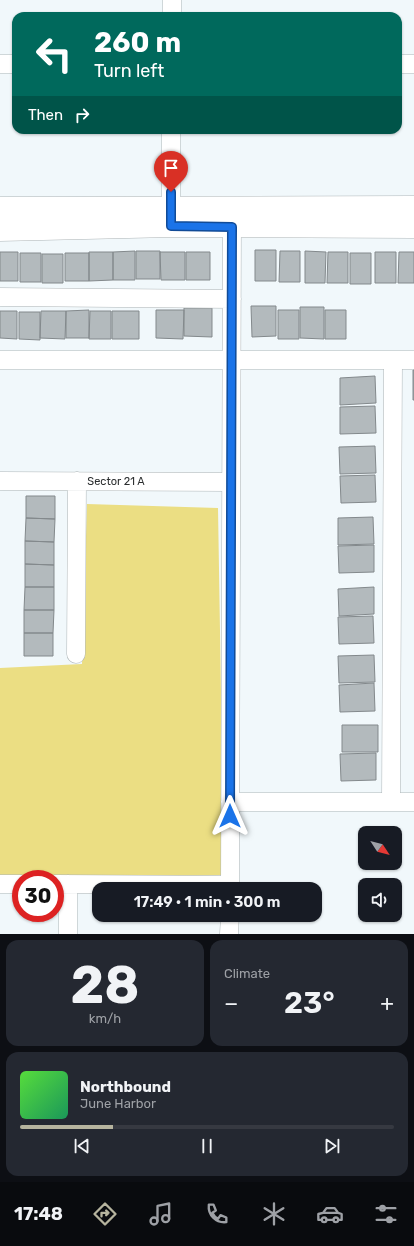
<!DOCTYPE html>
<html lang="en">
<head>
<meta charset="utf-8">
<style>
	body { margin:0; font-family:Rubik,sans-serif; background:#242831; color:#f1f3f6; height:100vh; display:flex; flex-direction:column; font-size:15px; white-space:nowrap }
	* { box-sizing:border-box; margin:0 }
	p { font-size:13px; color:#9ea1a6 }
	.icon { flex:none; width:22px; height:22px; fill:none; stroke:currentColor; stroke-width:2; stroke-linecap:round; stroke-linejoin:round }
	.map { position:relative; height:934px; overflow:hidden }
	.panel { display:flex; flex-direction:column; gap:6px; padding:6px; background:#0d0f14; flex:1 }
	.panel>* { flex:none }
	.guide { position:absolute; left:12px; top:12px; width:390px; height:122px; border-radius:12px; box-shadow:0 1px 3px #0004; background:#00695c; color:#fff; overflow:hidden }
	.needle { width:26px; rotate:126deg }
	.fabs { position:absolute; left:358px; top:826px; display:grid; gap:8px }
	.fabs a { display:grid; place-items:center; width:44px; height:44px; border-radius:8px; background:#171b24; box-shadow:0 1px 3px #0004; font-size:20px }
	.speed { position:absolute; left:12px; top:870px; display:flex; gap:8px; font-size:20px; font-weight:700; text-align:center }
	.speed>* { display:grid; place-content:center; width:52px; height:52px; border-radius:50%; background:#171b24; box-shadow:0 1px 3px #0004; line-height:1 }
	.speed .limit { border:6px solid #d22; background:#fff; color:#111 }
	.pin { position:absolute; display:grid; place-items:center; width:34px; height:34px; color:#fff; margin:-41px -17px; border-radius:50% 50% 50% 0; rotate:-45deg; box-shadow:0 0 4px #0007 }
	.pin .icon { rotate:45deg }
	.me { position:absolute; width:44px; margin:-22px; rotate:0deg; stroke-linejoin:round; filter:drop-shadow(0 0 3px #0008) }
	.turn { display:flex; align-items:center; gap:14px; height:84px; padding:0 16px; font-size:18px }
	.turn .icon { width:52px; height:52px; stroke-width:2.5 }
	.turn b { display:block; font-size:28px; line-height:34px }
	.then { display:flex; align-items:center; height:38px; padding:0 16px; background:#0003; gap:8px; font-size:15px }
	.big { font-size:30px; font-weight:600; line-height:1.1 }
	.panel .tile { flex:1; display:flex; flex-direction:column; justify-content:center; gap:6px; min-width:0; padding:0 14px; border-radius:12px; background:#242831 }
	.panel .dial { align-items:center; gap:0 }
	.dial b { font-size:52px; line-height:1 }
	.song { display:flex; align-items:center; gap:12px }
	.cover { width:48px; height:48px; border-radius:6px; background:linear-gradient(135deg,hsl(110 70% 55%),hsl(150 70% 35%)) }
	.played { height:4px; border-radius:2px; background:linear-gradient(90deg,#b6b49e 25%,#363941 25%) }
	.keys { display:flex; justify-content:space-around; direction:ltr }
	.heat { display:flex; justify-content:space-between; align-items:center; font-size:22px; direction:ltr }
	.panel .tiles { flex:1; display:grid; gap:6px; grid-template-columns:1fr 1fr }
	.tile:last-child { grid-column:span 2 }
	.trip { position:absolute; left:92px; top:882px; width:230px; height:40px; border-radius:12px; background:#171b24; box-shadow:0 1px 3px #0004; font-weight:600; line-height:40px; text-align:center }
	.tabs { display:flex; height:64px; justify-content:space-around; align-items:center; background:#090b0e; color:#9ea1a6 }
	.tabs .icon { width:28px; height:28px }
	.tabs .selected { color:#b6b49e }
	.tabs b { font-size:18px; color:#f1f3f6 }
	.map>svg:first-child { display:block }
</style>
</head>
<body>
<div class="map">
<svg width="414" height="934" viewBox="0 0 414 934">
	<rect width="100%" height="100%" fill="#f1f8fb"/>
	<!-- green -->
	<path fill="#ebde83" d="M87 504 218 508 224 875 0 880V668L82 664Z"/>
	<!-- building -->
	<path fill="#b3babd" stroke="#83898c" d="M255 250H276V281H255Z
		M135 251V280H113V252Z
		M136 251H160V279H136Z
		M280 251H300V282H279Z
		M305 251 326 252 325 283H305Z
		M0 252H18V281H0Z
		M89 252H113V280L89 281Z
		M160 252H185V280H161Z
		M186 252H210V280H186Z
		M328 252H348V283H327Z
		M375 252H396V283H375Z
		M399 252H414V283H398Z
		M20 253H41V282H20Z
		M65 253H89V281H65Z
		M350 253H371V284H350Z
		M42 254H63V283H42Z
		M251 306H276V336L252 337Z
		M300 307H324V339L300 338Z
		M184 308H212V337L184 336Z
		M89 310V338H66V311Z
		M156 310H184L183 339 156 338Z
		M278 310H299V339H278Z
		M325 310H346V339H325Z
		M0 311H17V339L0 338Z
		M41 311H66L65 339 40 338Z
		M90 311H111V339H89Z
		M112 311H139V339H112Z
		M19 312H40V340L19 339Z
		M413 370H414V400H413Z
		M375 376 376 403 340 405V378Z
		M375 406 376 433 340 434V407Z
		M375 446 376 473 340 474 339 447Z
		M375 475 376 502 341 503 340 476Z
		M26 496H55V519L26 518Z
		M373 517 374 544 338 545V518Z
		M26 518 55 519 54 542 25 541Z
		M25 541 54 542V565L25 564Z
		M374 545V572L339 573 338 546Z
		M25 564 54 565V587H25Z
		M25 587H54V610H24Z
		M374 587V614L339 616 338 589Z
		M24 610H54L53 633H24Z
		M373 616 374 643 339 644 338 617Z
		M24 633H53V656H24Z
		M374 655 375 682 339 683 338 656Z
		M374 683 375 711 340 712 339 685Z
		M342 725H378V752H342Z
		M376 753V780L341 781 340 754Z"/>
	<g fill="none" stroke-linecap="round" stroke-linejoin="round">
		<defs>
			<path id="minor" d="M172 16V0
				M0 64H16
				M398 64H414
				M171 221V130
				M0 297 232 299
				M0 360H414
				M0 481 231 482
				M76 654 77 481
				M230 802H414
				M391 802 393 360
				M0 884H21
				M55 884 230 885
				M230 889 232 213
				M68 934V884
				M229 934 230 915"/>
			<path id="tertiary" d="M0 208 414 207
				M0 230 171 226 414 227"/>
		</defs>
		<!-- minor casing -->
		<use href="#minor" stroke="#aeb5b7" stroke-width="19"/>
		<!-- tertiary casing -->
		<use href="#tertiary" stroke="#aeb5b7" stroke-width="23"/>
		<!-- minor -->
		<use href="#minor" stroke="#fff" stroke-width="18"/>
		<!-- tertiary -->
		<use href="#tertiary" stroke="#fff" stroke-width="22"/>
	</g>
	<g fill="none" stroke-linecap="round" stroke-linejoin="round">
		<defs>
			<path id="route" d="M171 192V226L232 227 230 816"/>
		</defs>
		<!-- route casing -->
		<use href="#route" stroke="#114b97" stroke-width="10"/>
		<!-- route -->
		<use href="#route" stroke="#1a73e8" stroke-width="7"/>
	</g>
	<g text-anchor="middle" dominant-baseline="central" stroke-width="3" stroke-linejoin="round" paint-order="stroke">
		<!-- street labels -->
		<g font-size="11" fill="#2a2d2e" stroke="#fff">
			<text x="116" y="481">Sector 21 A</text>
		</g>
	</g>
</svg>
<div class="fabs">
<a><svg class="needle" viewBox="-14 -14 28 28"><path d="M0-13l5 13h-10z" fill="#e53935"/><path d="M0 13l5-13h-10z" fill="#9ea1a6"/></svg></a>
<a><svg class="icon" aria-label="sound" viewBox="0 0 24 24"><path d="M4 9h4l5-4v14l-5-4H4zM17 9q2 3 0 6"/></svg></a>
</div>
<div class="speed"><div class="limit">30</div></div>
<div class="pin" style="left:171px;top:192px;background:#d93025"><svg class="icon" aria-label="arrive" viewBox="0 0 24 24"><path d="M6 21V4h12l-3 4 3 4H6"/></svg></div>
<svg class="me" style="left:230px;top:816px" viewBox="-20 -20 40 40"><path d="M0-17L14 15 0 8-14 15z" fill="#1a73e8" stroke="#fff" stroke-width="4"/></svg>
<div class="trip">17:49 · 1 min · 300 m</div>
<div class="guide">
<div class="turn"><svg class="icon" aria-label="left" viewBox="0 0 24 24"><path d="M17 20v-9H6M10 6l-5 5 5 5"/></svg><div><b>260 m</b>Turn left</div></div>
<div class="then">Then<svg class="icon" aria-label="right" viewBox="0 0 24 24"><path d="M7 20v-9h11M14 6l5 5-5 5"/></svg></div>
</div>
</div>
<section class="panel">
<div class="tiles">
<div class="tile dial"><b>28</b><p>km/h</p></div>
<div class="tile"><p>Climate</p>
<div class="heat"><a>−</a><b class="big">23°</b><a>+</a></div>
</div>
<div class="tile">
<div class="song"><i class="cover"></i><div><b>Northbound</b><p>June Harbor</p></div></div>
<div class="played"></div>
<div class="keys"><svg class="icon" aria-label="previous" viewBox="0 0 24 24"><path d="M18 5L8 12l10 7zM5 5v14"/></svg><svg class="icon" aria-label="pause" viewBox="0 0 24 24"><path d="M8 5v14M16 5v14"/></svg><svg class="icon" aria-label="next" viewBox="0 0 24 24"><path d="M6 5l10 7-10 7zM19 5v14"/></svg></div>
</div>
</div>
</section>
<nav class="tabs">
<b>17:48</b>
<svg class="icon selected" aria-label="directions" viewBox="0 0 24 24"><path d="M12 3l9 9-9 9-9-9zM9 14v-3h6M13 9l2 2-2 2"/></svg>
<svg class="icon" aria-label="music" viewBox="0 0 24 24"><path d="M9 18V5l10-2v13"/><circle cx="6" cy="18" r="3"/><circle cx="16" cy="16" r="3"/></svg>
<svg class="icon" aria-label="phone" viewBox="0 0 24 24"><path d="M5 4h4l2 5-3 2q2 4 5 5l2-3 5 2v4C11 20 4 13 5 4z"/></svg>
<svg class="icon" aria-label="climate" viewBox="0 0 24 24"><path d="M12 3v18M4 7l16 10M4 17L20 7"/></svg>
<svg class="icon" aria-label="car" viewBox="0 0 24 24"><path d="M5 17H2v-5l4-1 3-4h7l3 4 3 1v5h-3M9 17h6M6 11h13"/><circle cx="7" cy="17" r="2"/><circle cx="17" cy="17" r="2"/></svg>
<svg class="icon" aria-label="filters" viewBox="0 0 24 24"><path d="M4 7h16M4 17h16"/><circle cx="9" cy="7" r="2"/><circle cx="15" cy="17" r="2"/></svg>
</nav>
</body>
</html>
